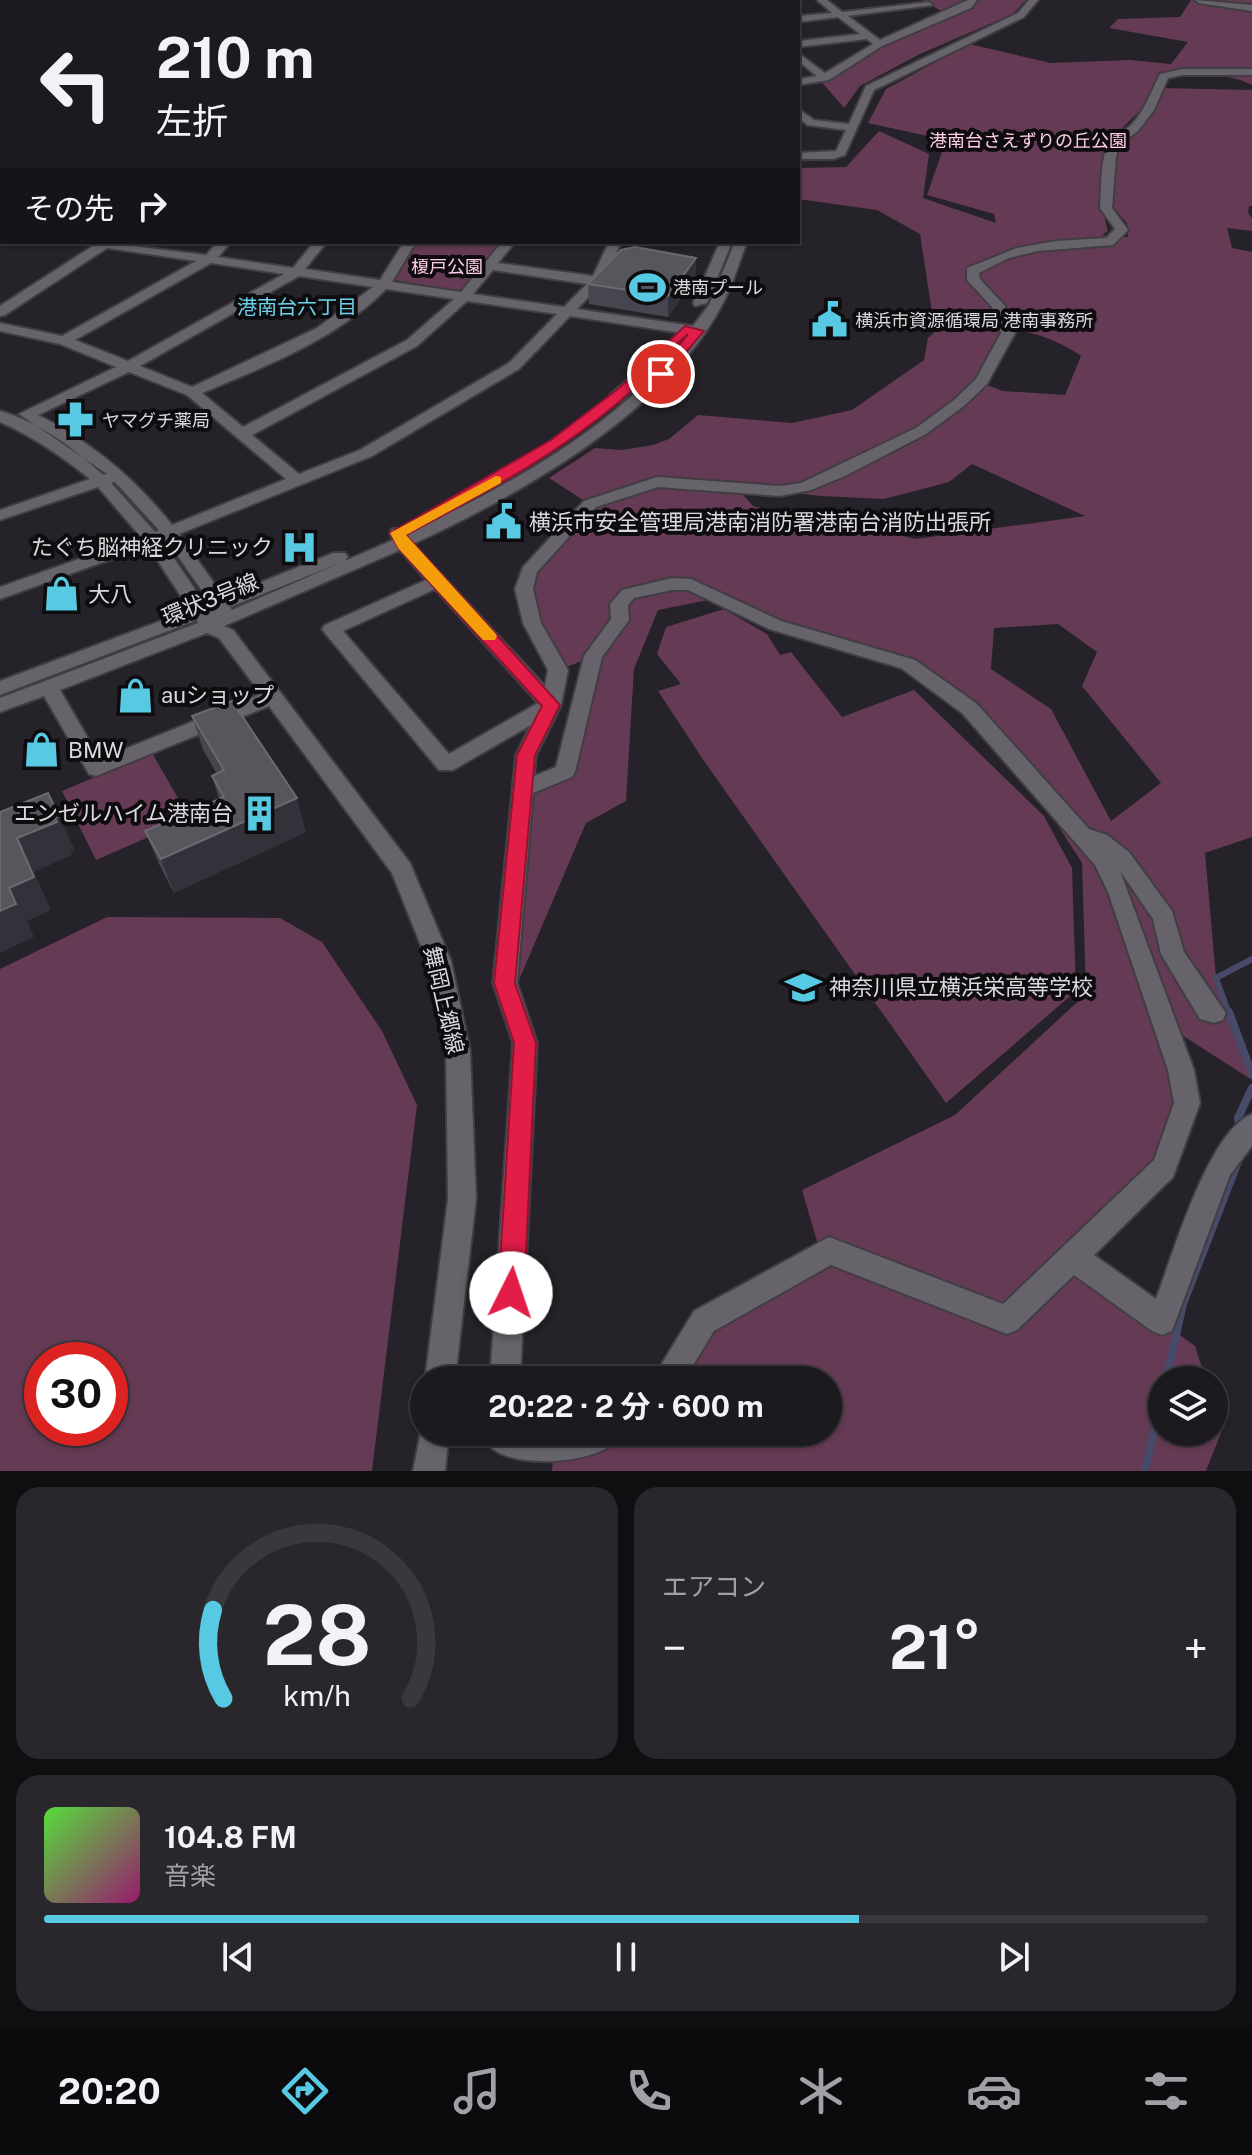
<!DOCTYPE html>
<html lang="ja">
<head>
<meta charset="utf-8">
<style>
	body { margin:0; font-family:"Public Sans","Noto Sans JP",sans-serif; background:#29272c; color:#f1f3f6; height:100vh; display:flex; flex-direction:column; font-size:30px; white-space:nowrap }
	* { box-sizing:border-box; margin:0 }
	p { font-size:26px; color:#a0a1a4 }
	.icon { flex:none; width:44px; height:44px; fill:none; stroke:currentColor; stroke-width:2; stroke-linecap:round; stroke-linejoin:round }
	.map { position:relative; height:1471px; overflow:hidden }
	.details { display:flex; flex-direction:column; gap:16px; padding:16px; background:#0f0e11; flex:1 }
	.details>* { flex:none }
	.top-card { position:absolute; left:0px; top:0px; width:800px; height:244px; box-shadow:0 2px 6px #0004,0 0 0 2px #3a383d; background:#1c1a1f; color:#f1f3f6; overflow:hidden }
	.buttons { position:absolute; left:1148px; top:1366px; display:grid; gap:16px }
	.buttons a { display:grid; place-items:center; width:80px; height:80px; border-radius:50%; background:#1c1a1f; box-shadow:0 2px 6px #0004,0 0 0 2px #3a383d; font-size:40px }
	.speed { position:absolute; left:24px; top:1342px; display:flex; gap:16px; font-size:40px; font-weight:700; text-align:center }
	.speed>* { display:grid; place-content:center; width:104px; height:104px; border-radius:50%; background:#1c1a1f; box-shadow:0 2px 6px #0004,0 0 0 2px #3a383d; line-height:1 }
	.speed .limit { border:12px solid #d22; background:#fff; color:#111 }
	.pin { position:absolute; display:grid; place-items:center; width:68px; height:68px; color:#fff; margin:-34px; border:4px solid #fff; border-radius:50%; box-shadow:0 2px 8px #0007 }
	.me { position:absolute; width:88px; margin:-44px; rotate:4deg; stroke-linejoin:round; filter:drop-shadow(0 0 6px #0008) }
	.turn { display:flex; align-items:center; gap:28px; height:168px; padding:0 24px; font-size:36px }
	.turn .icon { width:104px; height:104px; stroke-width:2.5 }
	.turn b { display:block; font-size:56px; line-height:68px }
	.then { display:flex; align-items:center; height:76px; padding:0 24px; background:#0003; gap:16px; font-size:30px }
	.big { font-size:60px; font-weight:700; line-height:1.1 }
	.details .widget { flex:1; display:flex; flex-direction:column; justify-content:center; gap:12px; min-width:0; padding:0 28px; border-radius:24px; background:#29272c }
	.details .dial { align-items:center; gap:0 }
	.dial svg { height:208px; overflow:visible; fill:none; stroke:#3a383d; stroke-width:7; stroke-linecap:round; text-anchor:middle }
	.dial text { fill:#f1f3f6; stroke:none }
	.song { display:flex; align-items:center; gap:24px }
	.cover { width:96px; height:96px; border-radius:12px; background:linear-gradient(135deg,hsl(110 70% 55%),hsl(320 70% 35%)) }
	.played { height:8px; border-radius:4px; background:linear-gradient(90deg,#57c9e2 70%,#3a383d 70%) }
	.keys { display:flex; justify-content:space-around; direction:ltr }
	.heat { display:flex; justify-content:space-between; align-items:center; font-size:44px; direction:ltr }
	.details .tiles { flex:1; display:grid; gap:16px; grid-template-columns:1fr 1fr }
	.widget:last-child { grid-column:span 2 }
	.trip { position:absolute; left:410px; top:1366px; width:432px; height:80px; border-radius:40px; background:#1c1a1f; box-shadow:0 2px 6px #0004,0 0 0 2px #3a383d; font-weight:700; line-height:80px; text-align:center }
	.tabs { display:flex; height:128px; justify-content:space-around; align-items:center; background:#0b0a0c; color:#a0a1a4 }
	.tabs .icon { width:56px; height:56px }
	.tabs .selected { color:#57c9e2 }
	.tabs b { font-size:36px; color:#f1f3f6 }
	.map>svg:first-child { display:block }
</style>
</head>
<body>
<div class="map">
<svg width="1252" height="1471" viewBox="0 0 1252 1471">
	<rect width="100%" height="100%" fill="#252229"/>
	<!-- green -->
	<path fill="#653a54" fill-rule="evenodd" d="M922 0H1026L1013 14 920 54 860 86 844 108 819 79 879 44 947 14Z
		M1191 0H1252V85C1234 75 1183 68 1164 76L1161 84 1155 86C1148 110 1126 119 1114 140 1100 164 1100 206 1108 231L1102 235 1128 237 1127 223 1113 207 1111 154 1117 139 1134 129 1150 108 1160 88 1252 90V206H1249L1248 213 1252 218V231L1227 228 1232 248 1252 252V837L1205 853 1216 978 1252 1080 1163 1023 1181 1070 1187 1103 1164 1168 1071 1256 1195 1346 1206 1380H1162V1432H1214V1406L1222 1430 1206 1471H552L553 1461 608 1432H828V1380H667L704 1321 821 1255 802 1190 955 1115 1086 994 1082 863 1042 801 1081 834 966 697 912 666 771 623 699 588 708 600 658 610 634 669 626 801 586 823 519 980 507 959 522 786 565 771 593 657 558 670 532 623 529 571 589 504 549 478 595 448 622 450 653 445 669 439 698 415 792 423 852 410 924 360 928 338 935 332 920 234 877 210 798 199 799 168 846 167 879 131 929 154 923 198 996 223 994 214 927 195 946 140 868 123 886 89 969 44 1051 63 1130 60 1171 64 1188 42 1109 28 1118 19 1180 17ZM1004 329C1030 330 1060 341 1081 356L1065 395 1003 391 976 381ZM972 464 1085 516 916 539 873 529 826 524 753 506 735 486 821 496 884 499 949 482ZM1058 624 1097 652 1082 686 1161 783 1111 821 1051 709 991 669 994 628Z
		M417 242H501L461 290 456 291 395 280Z
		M724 609 767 634 780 655 791 652 842 717 914 690 1044 816 1072 868 1076 991 946 1103 704 761 658 691 681 684 657 654 666 627Z
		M152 753 190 819 96 860 62 791Z
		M107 917 280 918 322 942 382 1031 417 1105 372 1471H0V969ZM42 1360H110V1428H42Z"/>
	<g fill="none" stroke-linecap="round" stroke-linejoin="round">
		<!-- stream-far1 -->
		<path stroke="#474a69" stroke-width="6" d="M1229 1014 1216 978 1252 959"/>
		<!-- stream -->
		<path stroke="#474a69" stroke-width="8" d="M1229 1012 1252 1074
			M1240 1129 1238 1118 1252 1088
			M1166 1380 1183 1304 1239 1159
			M1145 1471 1162 1396"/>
		<defs>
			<path id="minor" d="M142 0H153L154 2H143Z
				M236 0H247L248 2H237Z
				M363 0H371L372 2H364Z
				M576 0H585L586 2H577Z
				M666 0H676L677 2H667Z
				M742 0H751L752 2H743Z
				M817 0H827L842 12 929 2 933 5 848 16 880 40 968 0H977L971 8 882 46 829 80 798 85V79L817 76 798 61V53L825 73 873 44 867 39 798 47V41L860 34 838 17 798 22V16L832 13Z
				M1029 0H1038L1024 17 874 90 845 155 833 159H798V153L836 151 846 130 807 125 798 117V109L814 120 849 124 866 86 1018 13Z
				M1195 0 1252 5V11L1199 3Z
				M0 1 5 2 2 7H0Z
				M0 24H2V30H0Z
				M0 48H2V54H0Z
				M1183 69H1252V75H1183L1168 78 1154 110 1138 131 1119 145 1116 157 1112 208 1128 230 1113 245 1038 251 1009 258 979 273 980 279 1005 306 1015 333 987 384 964 406 926 434 845 476 811 490 780 496 658 487 596 507 537 572 533 589 541 623 568 670 561 705 536 755 534 776 556 767 584 656 611 619 610 604 622 590 672 578 691 579 781 621 915 660 976 703 1089 829 1107 835 1129 852 1172 911 1184 952 1226 1013 1223 1020 1214 1023 1200 1019 1161 954 1153 919 1120 871 1194 1070 1200 1103 1173 1177 1094 1255 1156 1299C1173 1255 1208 1131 1252 1114V1146L1230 1175 1172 1331 1162 1335 1152 1331 1074 1275 1017 1330 1007 1334 831 1265 714 1331 684 1380H652L694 1311 829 1237 1003 1304 1154 1160 1174 1103 1168 1070 1108 892 1095 865 962 713 901 668 769 629 688 590H672L634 598 628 605 629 620 602 657 575 772 572 777 533 793 517 983 537 1043 520 1380H490L513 1043 493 983 516 755 531 725 453 770H439L325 633 322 629 325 625 426 580 400 550 224 626 233 630 410 863 451 961 470 1051 476 1199 455 1380H425L448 1199 446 1051 427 961 392 873 269 706 96 776 89 774 44 696 0 712V698L198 623 197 620 0 695V681L190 610 148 546 0 599V587L141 537 98 487 0 520V510L90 479C61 456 34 437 0 422V411C39 422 74 448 103 475L107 474 19 414 116 367 60 344 0 331V323L62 336 196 261 107 248 5 315 0 316V306L99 242 206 255 218 242H231L218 257 293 268 314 242H327L305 269 380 280 404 242H416L392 282 461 292 502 242H515L498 263 593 276 609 242H621L604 281 577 309 693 326 709 305 735 242H747C739 262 733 285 722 305 665 413 521 494 413 544L545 686 548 670 523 623 515 589 523 567 584 501 657 477 780 486 801 483 916 428 954 400 976 379 1001 333 992 307 967 280V268L1017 248 1056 241 1106 238 1115 229 1100 208C1102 188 1099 155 1112 139 1117 132 1127 130 1132 124 1146 109 1151 91 1160 74ZM211 263 284 274 128 361 75 340ZM493 270 587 284 564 307 473 294ZM299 276 373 287 317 328 192 387 140 366ZM386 289 454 299 407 340 243 427 202 393C266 366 337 339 386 289ZM467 301 557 314 509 363 360 450 299 474 252 435 417 346ZM570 316 688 334C629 415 538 468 450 513L533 463 531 460H519L430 513 432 517H442L407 534 404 529H392L390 533 393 540 232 610 230 607 345 561 348 557 345 553H333L224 597 179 534 372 456 519 369ZM129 372 187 395 286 479 172 525C135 478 91 442 38 415ZM115 482 159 530 155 532 111 483ZM166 539 210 602 205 604 162 541ZM435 589 538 703 449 754 343 631ZM207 633 219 638 261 694 100 759 60 690Z
				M0 91H2L0 109Z
				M0 119H2V125H0Z
				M720 242H732L707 303 695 306 693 303Z
				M662 349 669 353 667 356 620 401H610V395Z
				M423 1421 424 1432H449L445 1471H413Z
				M486 1432H516L528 1444 551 1445 576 1432H623C606 1471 478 1471 486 1432Z"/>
		</defs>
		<!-- minor casing -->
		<use href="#minor" stroke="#403d43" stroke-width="4"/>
		<!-- minor -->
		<use href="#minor" fill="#67636b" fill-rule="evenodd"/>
	</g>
	<!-- wall -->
	<path fill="#47464e" d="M696 258 695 278 668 317 589 304 588 284Z
		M192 716 306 832 174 893 159 864 145 831 219 799 212 776 217 774 203 750Z"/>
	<!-- shaded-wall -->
	<path fill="#333139" d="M696 258 695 278 668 317V296Z
		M297 798 306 832 174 893 161 859Z
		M59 816 75 850 71 852 72 855 34 872 51 910 27 921 34 937 0 953V911L9 888 17 838Z"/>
	<!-- building -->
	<path fill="#57565d" stroke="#6c6a71" stroke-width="2" d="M635 247 696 258 668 296 588 284 621 250Z
		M232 701 297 798 161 859 145 831 224 797 212 776 224 770 192 716Z
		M48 793 59 816 55 818 57 822 17 838 34 877 9 888 16 904 0 911V812Z"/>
	<!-- route -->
	<path fill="#e11d48" stroke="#92132f" stroke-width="2" d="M685 326 704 331 666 376 655 374 688 334C667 351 649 375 628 394 563 452 483 494 406 535L560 705 535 755 515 983 536 1043 524 1293 520 1302 511 1306 502 1302 498 1293 514 1043 494 983 517 755 542 706 398 548 390 533 551 440 618 389Z"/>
	<!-- slow -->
	<path fill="#f59e0b" d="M496 476 501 477V483L406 535 495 633 497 636 495 640H483L398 548 390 533Z"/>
	<!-- icons -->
	<defs>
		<symbol id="stadium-bare" viewBox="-9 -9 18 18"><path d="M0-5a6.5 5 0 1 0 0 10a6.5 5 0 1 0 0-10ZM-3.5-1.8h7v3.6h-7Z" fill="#57c9e2" stroke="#0e0c0f" stroke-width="2.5" paint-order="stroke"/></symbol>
		<symbol id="civic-bare" viewBox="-9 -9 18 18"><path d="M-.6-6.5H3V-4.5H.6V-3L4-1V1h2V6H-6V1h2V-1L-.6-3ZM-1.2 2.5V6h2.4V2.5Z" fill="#57c9e2" stroke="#0e0c0f" stroke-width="2.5" paint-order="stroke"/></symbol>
		<symbol id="pharmacy-bare" viewBox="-9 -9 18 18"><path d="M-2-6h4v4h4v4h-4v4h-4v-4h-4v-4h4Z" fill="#57c9e2" stroke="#0e0c0f" stroke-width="2.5" paint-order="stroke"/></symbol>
		<symbol id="hospital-bare" viewBox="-9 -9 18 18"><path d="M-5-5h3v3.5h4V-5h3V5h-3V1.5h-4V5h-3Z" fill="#57c9e2" stroke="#0e0c0f" stroke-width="2.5" paint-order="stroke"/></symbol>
		<symbol id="shop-bare" viewBox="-9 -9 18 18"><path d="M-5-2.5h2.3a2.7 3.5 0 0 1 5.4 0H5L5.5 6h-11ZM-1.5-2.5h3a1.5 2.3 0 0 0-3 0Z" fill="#57c9e2" stroke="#0e0c0f" stroke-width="2.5" paint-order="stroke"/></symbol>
		<symbol id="building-bare" viewBox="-9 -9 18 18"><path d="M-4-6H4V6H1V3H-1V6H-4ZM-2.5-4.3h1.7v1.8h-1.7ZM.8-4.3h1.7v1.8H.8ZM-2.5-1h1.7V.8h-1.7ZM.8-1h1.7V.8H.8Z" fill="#57c9e2" stroke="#0e0c0f" stroke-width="2.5" paint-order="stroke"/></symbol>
		<symbol id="school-bare" viewBox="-9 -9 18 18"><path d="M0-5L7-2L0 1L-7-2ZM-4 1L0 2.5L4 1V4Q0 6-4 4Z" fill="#57c9e2" stroke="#0e0c0f" stroke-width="2.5" paint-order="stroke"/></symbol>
	</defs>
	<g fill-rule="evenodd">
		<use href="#stadium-bare" x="622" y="262" width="51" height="51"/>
		<use href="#civic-bare" x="804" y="294" width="51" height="51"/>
		<use href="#pharmacy-bare" x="50" y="394" width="51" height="51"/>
		<use href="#civic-bare" x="478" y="496" width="51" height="51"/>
		<use href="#hospital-bare" x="274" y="522" width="51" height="51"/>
		<use href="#shop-bare" x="36" y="568" width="51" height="51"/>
		<use href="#shop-bare" x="110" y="670" width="51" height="51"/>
		<use href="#shop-bare" x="16" y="724" width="51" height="51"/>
		<use href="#building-bare" x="234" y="788" width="51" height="51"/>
		<use href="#school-bare" x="778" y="962" width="51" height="51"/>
	</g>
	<g text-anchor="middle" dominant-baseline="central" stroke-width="8" stroke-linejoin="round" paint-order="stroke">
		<!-- far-park labels -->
		<g font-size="18" fill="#fecce8" stroke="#0e0c0f">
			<text x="1028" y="140">港南台さえずりの丘公園</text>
			<text x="447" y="266">榎戸公園</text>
		</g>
		<!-- far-poi labels -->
		<g font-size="18" fill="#dbd9dd" stroke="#0e0c0f" text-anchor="start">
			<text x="673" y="287">港南プール</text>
			<text x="855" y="320">横浜市資源循環局 港南事務所</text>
			<text x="102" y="420">ヤマグチ薬局</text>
		</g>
		<!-- far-neighbourhood labels -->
		<g font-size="20" fill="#6cd2e9" stroke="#0e0c0f">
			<text x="297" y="307">港南台六丁目</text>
		</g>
		<!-- poi labels -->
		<g font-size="22" fill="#dbd9dd" stroke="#0e0c0f" text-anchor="start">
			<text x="529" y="522">横浜市安全管理局港南消防署港南台消防出張所</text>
			<text x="273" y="547" text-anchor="end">たぐち脳神経クリニック</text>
			<text x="88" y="594">大八</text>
			<text x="161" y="695">auショップ</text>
			<text x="68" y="750">BMW</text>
			<text x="233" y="813" text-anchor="end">エンゼルハイム港南台</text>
			<text x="829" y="987">神奈川県立横浜栄高等学校</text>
		</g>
		<!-- street labels -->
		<g font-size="22" fill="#dbd9dd" stroke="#0e0c0f">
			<text transform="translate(210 599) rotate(-22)">環状3号線</text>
			<text transform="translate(444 1000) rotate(77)">舞岡上郷線</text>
		</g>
	</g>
</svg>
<div class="buttons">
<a><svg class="icon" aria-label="layers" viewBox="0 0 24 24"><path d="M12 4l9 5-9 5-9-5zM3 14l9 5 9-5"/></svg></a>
</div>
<div class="speed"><div class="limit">30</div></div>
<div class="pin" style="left:661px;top:374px;background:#d93025"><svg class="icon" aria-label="arrive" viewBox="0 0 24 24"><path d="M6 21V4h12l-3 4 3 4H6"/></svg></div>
<svg class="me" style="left:511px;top:1293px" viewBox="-20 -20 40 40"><circle r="19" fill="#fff"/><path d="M0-13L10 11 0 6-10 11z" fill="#e11d48"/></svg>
<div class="trip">20:22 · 2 分 · 600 m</div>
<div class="top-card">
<div class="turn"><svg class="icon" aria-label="left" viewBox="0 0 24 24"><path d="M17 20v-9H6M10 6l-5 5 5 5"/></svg><div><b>210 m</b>左折</div></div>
<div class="then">その先<svg class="icon" aria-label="right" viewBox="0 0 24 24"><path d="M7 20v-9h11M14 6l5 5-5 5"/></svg></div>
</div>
</div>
<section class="details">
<div class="tiles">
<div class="widget dial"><svg viewBox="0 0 100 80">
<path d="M14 69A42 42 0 1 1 86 69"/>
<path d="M14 69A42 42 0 0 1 10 35" stroke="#57c9e2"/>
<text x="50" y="56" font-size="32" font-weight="700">28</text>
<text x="50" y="72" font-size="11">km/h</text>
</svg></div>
<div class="widget"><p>エアコン</p>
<div class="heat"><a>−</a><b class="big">21°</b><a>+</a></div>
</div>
<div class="widget">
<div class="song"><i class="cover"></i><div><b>104.8 FM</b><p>音楽</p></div></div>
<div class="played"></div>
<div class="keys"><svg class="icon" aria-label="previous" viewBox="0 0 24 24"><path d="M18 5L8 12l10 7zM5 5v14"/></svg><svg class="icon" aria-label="pause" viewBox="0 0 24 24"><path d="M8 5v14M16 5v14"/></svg><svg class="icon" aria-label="next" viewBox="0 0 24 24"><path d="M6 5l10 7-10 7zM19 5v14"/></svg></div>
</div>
</div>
</section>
<nav class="tabs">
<b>20:20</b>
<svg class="icon selected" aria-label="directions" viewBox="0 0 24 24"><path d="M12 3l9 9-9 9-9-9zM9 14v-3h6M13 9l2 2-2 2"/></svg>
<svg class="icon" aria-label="music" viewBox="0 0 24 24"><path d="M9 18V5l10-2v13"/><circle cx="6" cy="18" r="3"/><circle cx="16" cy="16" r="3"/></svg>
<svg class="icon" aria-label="phone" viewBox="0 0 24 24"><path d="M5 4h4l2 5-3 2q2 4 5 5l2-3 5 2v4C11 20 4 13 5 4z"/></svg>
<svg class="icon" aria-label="climate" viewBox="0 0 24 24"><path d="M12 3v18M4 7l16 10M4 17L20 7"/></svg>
<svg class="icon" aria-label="car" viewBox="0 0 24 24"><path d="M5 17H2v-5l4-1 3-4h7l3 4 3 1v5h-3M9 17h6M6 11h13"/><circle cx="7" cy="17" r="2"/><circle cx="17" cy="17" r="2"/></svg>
<svg class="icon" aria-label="filters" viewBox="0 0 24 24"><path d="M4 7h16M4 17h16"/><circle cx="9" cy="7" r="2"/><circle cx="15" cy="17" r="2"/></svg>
</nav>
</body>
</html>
